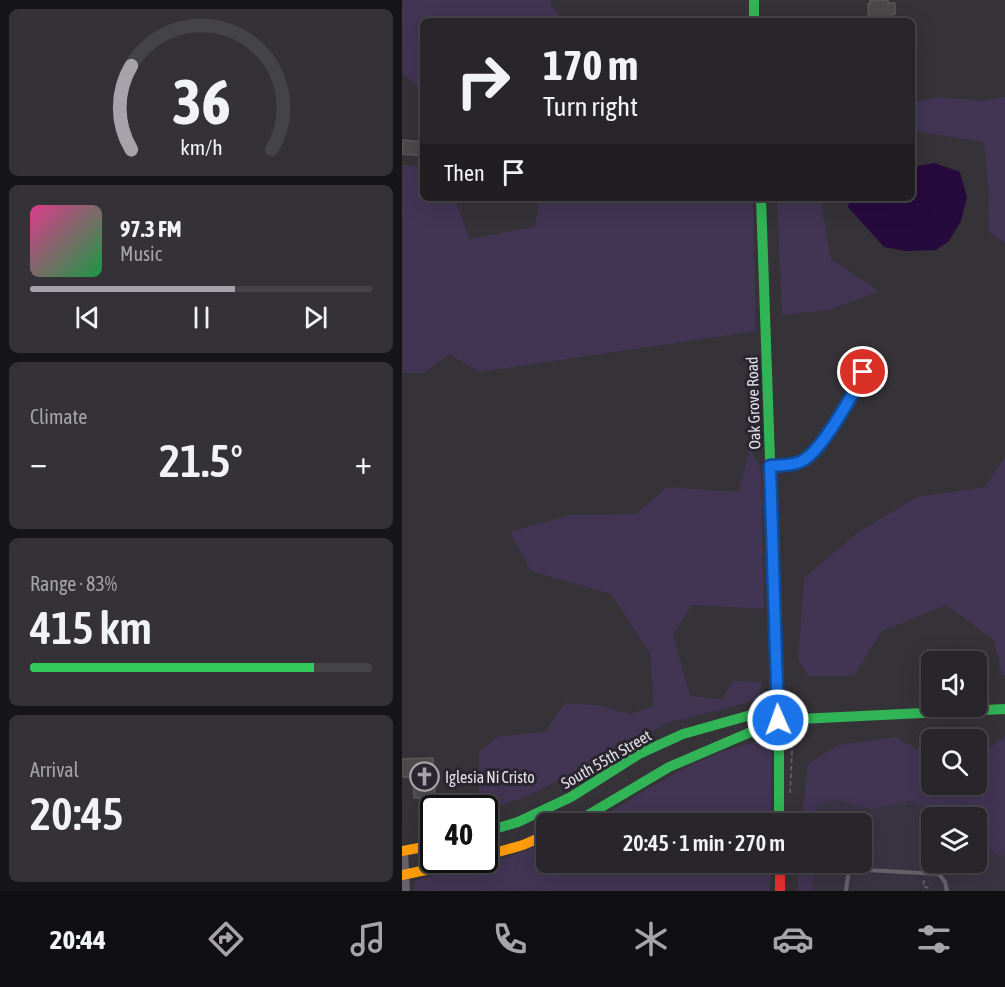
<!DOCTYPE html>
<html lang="en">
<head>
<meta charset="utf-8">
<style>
	body { margin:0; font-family:"Asap Condensed",sans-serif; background:#343236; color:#f1f3f6; height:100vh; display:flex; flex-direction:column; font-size:22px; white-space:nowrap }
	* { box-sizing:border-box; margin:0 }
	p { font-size:20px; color:#a5a5a8 }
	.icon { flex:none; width:33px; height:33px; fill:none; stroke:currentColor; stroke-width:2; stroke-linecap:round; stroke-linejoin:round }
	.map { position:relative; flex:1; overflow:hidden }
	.side { display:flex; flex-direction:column; gap:9px; padding:9px; background:#161517; width:402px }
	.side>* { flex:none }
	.banner { position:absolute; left:18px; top:18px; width:495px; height:183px; border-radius:9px; box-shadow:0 6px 24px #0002,0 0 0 2px #444347; background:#28262a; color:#f1f3f6; overflow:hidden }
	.buttons { position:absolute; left:519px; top:651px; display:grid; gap:12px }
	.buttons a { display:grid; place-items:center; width:66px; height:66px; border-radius:9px; background:#28262a; box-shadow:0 6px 24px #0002,0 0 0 2px #444347; font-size:30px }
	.speed { position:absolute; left:18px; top:795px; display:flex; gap:12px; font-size:30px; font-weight:700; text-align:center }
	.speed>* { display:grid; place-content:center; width:78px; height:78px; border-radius:50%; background:#28262a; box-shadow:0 6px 24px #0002,0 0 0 2px #444347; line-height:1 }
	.speed .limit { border:3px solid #111; border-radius:9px; background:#fff; color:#111 }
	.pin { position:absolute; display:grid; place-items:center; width:51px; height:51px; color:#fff; margin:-26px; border:3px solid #fff; border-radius:50%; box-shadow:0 2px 6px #0007 }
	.me { position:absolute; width:66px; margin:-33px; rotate:358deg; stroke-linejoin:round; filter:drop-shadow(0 0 4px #0008) }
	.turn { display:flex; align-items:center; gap:21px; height:126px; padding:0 24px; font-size:27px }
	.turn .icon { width:78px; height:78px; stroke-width:2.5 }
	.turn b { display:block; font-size:42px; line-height:51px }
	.then { display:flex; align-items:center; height:57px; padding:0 24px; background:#0003; gap:12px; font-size:22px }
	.big { font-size:45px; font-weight:600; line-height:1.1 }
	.side .card { flex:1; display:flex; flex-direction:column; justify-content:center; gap:9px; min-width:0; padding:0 21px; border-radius:9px; background:#343236 }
	.side .dial { align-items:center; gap:0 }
	.dial svg { height:156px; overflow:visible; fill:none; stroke:#444347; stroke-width:7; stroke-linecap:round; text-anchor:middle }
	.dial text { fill:#f1f3f6; stroke:none }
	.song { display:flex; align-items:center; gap:18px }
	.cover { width:72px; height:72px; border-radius:9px; background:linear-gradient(135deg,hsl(330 70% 55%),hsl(140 70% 35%)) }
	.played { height:6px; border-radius:3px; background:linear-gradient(90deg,#a6a4aa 60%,#444347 60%) }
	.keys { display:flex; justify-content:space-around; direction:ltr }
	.heat { display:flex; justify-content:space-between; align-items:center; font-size:33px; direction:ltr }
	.charge { height:9px; border-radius:4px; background:linear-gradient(90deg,#34c759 83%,#444347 0) }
	.trip { position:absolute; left:134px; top:813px; width:336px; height:60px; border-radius:9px; background:#28262a; box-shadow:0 6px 24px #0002,0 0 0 2px #444347; font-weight:600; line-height:60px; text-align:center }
	.tab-bar { display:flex; height:96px; justify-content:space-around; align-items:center; background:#100f11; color:#a5a5a8 }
	.tab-bar .icon { width:42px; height:42px }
	.tab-bar .selected { color:#a6a4aa }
	.tab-bar b { font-size:27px; color:#f1f3f6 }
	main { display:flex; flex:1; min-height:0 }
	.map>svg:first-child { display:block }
</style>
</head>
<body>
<main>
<section class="side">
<div class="card dial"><svg viewBox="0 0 100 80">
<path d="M14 69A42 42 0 1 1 86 69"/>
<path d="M14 69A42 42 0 0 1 14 26" stroke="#a6a4aa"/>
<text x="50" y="56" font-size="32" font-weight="700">36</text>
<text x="50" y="72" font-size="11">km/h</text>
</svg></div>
<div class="card">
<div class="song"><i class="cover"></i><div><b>97.3 FM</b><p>Music</p></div></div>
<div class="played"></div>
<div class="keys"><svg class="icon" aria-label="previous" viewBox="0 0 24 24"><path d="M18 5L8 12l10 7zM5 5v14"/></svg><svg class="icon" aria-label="pause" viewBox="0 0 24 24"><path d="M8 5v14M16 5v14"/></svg><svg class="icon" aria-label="next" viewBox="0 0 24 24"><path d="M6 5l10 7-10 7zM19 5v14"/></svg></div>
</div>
<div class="card"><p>Climate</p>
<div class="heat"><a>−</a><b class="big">21.5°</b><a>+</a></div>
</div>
<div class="card"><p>Range · 83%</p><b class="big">415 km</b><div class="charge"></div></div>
<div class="card"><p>Arrival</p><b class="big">20:45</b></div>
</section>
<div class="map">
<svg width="603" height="891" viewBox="0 0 603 891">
	<rect width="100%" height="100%" fill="#353238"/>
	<!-- built -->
	<path fill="#393442" d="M431 799 469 809 507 801 545 815 547 817 530 818V862H574L575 842 599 857 603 855V891H410L412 863 459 862V824L414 823 413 809Z"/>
	<!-- green -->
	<path fill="#423554" d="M0 0H149L148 4 161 21H21V90L0 73Z
		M540 97 579 101 603 97V243L586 231 587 195 582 142 510 131V102Z
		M0 165 21 166V198H52L68 239 133 227 138 198H351L354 331 77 372 48 354 21 373H0Z
		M375 198H418L429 259 477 291 428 310 380 315Z
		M348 449 359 469 362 609 290 605 271 635 288 696 320 699 331 681 360 682 356 700 265 723 197 761 121 798 83 810 82 808H77V752L95 737 143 732 163 703 195 705 228 714 252 706 248 653 209 594 129 571 108 532 167 515 234 514 265 487 336 492Z
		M603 457V675H600L592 640 544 605 480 631 452 676H406L396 659 402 578 455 533 515 497 583 487Z
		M603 736V855L599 857 575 842 574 818 547 817 507 801 469 809 431 799 413 809 414 823H399L406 764 436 745 494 737 518 751 529 750 530 784H574L575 748 590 747Z
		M363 740 370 748 369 823H188C243 792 299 751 363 740Z
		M144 842V862L369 863 368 891H11L13 881 23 878 107 857Z
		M395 863H412L410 891H396Z"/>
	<!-- water -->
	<path fill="#260a3d" d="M532 163 558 172 565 197 559 221 547 241 534 250 503 251 482 247 446 207 448 198H510V167Z"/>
	<!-- building -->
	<path fill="#4b4949" stroke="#5a5858" stroke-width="1.5" d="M468 0H486V3H493V14L490 15V21H467L466 4H468Z
		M1 140 21 142V156L0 154Z
		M31 758 33 797 12 798 11 777H0V759Z"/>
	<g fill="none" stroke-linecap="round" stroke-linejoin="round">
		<!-- path -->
		<path stroke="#6a686e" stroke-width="1.5" stroke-dasharray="4.5 3" stroke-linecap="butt" d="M388 793 391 732
			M522 880 521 886 526 888V891"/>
		<!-- lane -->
		<path stroke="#66626b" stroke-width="4" d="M370 466C380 465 392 466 402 461 419 451 453 392 461 372
			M444 891 447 869 537 874 543 882 545 891"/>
		<!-- street -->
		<path stroke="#66626b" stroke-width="8" d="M2 851 4 891"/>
		<!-- fast -->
		<path stroke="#30b455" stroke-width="10" d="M352 0V21
			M359 198 377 720V824
			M171 824 267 767 377 720
			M82 832 116 822 169 797 237 754 281 734 356 713 377 720 603 709"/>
		<!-- slow -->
		<path stroke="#ff9f0a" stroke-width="10" d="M0 851 32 845
			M82 856 121 845 144 835
			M0 875 71 860"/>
		<!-- jam -->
		<path stroke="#e5322d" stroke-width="10" d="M378 862V891"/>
	</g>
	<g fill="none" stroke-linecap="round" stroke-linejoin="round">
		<defs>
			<path id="route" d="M376 720 368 466C378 465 391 466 400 461 419 452 453 392 461 372"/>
		</defs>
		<!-- route casing -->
		<use href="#route" stroke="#114b97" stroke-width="15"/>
		<!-- route -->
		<use href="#route" stroke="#1a73e8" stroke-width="10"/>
	</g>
	<!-- icons -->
	<defs>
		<symbol id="church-ring" viewBox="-11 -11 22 22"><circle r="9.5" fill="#2a2630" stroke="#a6a4aa" stroke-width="1.5"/><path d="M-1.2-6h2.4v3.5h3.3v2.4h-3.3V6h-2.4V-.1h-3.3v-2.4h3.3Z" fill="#a6a4aa"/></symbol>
	</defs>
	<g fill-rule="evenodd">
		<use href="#church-ring" x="6" y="760" width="33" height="33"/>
	</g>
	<g text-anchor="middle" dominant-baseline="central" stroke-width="6" stroke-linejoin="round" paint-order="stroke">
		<!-- street labels -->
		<g font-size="16" fill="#e3e1e7" stroke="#2a2630">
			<text transform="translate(351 403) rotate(-92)">Oak Grove Road</text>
			<text transform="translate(204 759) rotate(-30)">South 55th Street</text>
		</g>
		<!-- poi labels -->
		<g font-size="16" fill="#e3e1e7" stroke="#2a2630" text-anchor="start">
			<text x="43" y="777">Iglesia Ni Cristo</text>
		</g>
	</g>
</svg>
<div class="buttons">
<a><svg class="icon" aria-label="sound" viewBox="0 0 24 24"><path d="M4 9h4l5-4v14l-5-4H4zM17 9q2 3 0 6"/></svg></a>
<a><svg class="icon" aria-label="search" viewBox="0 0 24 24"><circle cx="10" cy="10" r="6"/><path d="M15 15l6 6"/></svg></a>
<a><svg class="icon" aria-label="layers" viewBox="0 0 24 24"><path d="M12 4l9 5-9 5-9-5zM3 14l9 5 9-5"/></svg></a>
</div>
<div class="speed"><div class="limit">40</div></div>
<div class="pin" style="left:461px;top:372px;background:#d93025"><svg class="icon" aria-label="arrive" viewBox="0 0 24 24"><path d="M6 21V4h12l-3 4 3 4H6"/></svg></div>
<svg class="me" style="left:376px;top:720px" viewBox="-20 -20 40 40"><circle r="17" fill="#1a73e8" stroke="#fff" stroke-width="3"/><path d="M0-11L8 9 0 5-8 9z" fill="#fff"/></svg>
<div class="trip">20:45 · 1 min · 270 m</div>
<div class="banner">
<div class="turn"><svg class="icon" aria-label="right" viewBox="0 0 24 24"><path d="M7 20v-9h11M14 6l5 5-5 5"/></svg><div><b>170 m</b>Turn right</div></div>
<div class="then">Then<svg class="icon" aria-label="arrive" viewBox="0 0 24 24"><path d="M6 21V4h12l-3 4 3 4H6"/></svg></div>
</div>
</div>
</main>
<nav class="tab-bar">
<b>20:44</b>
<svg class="icon selected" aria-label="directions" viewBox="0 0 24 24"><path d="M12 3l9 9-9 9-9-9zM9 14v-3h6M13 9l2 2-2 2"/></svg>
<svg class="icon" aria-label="music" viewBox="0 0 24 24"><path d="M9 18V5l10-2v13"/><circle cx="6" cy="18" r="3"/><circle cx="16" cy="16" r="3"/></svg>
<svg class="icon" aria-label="phone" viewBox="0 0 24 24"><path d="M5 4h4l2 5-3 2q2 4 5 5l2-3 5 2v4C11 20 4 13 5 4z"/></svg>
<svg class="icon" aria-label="climate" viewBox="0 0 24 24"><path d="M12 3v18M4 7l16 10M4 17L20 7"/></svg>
<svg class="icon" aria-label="car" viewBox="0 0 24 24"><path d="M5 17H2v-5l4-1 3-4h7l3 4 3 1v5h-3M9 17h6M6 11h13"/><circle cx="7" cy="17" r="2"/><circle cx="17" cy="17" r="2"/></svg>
<svg class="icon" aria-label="filters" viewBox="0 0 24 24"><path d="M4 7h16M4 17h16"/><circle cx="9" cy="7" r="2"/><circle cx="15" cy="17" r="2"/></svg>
</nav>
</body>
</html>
